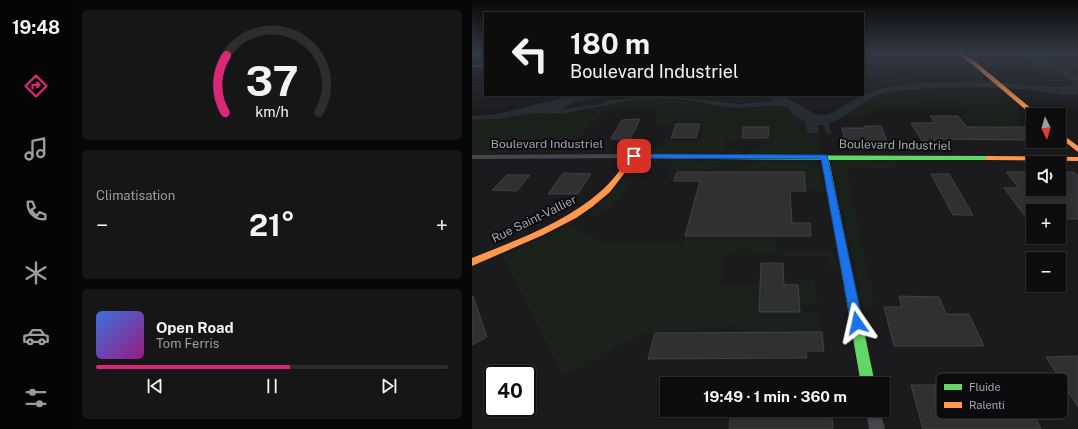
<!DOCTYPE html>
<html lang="fr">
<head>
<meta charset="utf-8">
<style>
	body { margin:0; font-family:"Public Sans",sans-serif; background:#161616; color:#f1f3f6; height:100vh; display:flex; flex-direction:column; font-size:15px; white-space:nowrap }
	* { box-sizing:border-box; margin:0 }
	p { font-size:13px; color:#9a9c9d }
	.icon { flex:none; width:22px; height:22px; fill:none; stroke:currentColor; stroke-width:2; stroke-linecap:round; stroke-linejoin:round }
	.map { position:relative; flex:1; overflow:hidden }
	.details { display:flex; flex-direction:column; gap:10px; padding:10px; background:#070707; width:400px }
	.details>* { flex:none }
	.hud { position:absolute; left:12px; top:12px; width:380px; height:84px; border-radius:0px; box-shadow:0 2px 6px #0003,0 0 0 1px #2d2d2e; background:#0d0d0d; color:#f1f3f6; overflow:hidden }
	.needle { width:26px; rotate:175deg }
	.tools { position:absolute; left:554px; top:108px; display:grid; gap:8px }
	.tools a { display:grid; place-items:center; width:40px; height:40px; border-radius:0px; background:#0d0d0d; box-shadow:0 2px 6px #0003,0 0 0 1px #2d2d2e; font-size:20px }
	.speed { position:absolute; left:12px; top:365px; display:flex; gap:8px; font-size:20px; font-weight:700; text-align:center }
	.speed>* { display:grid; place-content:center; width:52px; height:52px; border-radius:50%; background:#0d0d0d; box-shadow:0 2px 6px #0003,0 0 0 1px #2d2d2e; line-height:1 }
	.speed .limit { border:2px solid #111; border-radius:6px; background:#fff; color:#111 }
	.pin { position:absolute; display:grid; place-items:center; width:34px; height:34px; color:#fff; margin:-17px; border-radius:8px; box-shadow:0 2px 6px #0006 }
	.me { position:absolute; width:44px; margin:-22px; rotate:349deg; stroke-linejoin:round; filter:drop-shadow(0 0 3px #0008) }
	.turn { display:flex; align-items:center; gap:14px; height:84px; padding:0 20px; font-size:18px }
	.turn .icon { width:52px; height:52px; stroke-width:2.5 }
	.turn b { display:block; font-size:28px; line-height:34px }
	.big { font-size:30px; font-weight:700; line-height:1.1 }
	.details .tile { flex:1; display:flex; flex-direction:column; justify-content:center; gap:6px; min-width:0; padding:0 14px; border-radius:6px; background:#161616 }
	.details .dial { align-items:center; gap:0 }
	.dial svg { height:104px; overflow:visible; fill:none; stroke:#2d2d2e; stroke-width:7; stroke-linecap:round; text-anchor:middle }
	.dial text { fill:#f1f3f6; stroke:none }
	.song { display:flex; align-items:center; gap:12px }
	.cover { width:48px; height:48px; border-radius:6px; background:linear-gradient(135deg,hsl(220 70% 55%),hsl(310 70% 35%)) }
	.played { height:4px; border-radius:2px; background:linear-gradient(90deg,#db2777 55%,#2d2d2e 55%) }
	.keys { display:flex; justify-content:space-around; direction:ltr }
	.heat { display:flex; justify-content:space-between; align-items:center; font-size:22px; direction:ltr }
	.trip { position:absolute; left:188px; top:377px; width:230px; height:40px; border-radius:0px; background:#0d0d0d; box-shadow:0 2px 6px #0003,0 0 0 1px #2d2d2e; font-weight:700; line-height:40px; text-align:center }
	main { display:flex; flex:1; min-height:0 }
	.tab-bar { display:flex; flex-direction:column; width:72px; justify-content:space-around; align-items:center; background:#050505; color:#9a9c9d }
	.tab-bar .icon { width:28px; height:28px }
	.tab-bar .active { color:#db2777 }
	.tab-bar b { font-size:18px; color:#f1f3f6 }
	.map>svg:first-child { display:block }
</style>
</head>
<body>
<main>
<nav class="tab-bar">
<b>19:48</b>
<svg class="icon active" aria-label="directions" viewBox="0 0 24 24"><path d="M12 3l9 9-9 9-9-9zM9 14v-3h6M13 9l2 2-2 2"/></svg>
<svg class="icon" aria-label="music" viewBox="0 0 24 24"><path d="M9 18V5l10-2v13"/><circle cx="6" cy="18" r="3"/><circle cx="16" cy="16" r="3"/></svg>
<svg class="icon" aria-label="phone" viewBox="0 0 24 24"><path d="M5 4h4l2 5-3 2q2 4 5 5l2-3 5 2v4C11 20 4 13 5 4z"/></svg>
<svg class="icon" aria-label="climate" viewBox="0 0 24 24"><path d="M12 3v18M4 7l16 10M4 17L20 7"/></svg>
<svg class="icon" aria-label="car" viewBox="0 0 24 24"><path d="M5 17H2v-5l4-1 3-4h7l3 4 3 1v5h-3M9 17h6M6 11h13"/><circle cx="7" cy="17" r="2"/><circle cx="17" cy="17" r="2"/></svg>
<svg class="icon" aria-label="filters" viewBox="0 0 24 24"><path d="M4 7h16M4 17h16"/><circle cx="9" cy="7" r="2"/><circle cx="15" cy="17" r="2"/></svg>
</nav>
<section class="details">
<div class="tile dial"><svg viewBox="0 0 100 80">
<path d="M14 69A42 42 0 1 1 86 69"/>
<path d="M14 69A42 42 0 0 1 15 25" stroke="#db2777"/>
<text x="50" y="56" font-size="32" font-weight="700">37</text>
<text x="50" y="72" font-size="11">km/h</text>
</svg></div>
<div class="tile"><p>Climatisation</p>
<div class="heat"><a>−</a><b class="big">21°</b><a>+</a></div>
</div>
<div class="tile">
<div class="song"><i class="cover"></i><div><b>Open Road</b><p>Tom Ferris</p></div></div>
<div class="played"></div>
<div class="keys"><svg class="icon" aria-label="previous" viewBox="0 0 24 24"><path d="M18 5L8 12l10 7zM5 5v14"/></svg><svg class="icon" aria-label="pause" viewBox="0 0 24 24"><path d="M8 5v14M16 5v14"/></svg><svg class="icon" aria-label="next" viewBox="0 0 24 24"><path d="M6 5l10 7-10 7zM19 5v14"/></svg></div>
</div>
</section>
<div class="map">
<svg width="606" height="429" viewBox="0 0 606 429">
	<rect width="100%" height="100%" fill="#111"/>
	<!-- built -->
	<path fill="#1b1b1d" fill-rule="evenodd" d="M406 53H606V429H0V85L13 84V95H391V54ZM561 115H587V141H561ZM561 163H587V189H561ZM561 211H587V237H561ZM561 259H587V285H561ZM21 374H55V408H21ZM195 384H411V410H195Z"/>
	<!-- green -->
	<path fill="#1a201a" d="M533 53H547L561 62 591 74 601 83 600 86 585 87 534 83 527 76 571 77 566 72Z
		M562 53H588L580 54 606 70V76L580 64Z
		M431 77 459 81 513 79 518 82 447 83 388 96 391 95 392 84Z
		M459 88H519L544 106 550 115 548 122 531 126 493 122 487 114 493 112 484 102 447 103 446 109 419 107 404 110 393 117 366 121C382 112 395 98 413 92 427 88 445 89 459 88Z
		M139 95H289L305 101 267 104 215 98 172 97 137 100 130 104 90 109 97 103Z
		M186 98 263 108 306 105 317 108 321 115 334 122 335 133H346L349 154H279V151L288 146 290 138H296L297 128 272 127 270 141 253 142 252 147 267 149 268 153H177L182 147 192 145 194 140H228L230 125H182L186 115C177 103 163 108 150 110 145 111 139 110 134 109L125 120 116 125 106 143 110 146 125 147 122 152H49L45 148C27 155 19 156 0 157V120L26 119 64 113 88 114 166 99Z
		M176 160H190L188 162C182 162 176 162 171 167 159 179 138 223 117 215L120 209 141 192 166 163Z
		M203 160 276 161 225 172H206L202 181 194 180 200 163H194Z
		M371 160 422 161 425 168H375L402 302 393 314 361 166 363 162Z
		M293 161H338L346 163 351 191H334L332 172H238Z
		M97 225 112 232 129 243H213V236H304V251H361L365 269 358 270 355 257 254 254 249 285H288V312H348L350 332 266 333 265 327 173 333 90 376 31 257Z
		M343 280 346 304H327L326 285H312V281Z"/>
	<!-- water -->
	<path fill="#252c32" d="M547 53H562L580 64 606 76V94C589 97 574 91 558 90 521 86 482 87 445 89 436 90 425 90 415 92 394 96 379 117 357 123L359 134 354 133 352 125H346V133H335L334 122 321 115 317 108 306 105 263 108 206 99H166L88 114 64 113 26 119 0 120V116L26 114 103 95H139L98 103 90 109 130 104 137 100 172 97 215 98 267 104 304 101 289 95H310L343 114 353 115 360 113 388 96 408 89 426 86 447 83 517 82 585 87 600 86 601 83C587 66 558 68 547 53Z"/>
	<!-- building -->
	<path fill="#303032" stroke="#404145" d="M458 116H486L495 127H561V140L462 139 463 141H450L439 123H463Z
		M168 119 158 139H139L150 120Z
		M204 124H228L224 138H199Z
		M392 126H409L415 141H373L370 128H393Z
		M271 127H297L296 138H270Z
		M205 172H332L334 191H318L320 223H338L339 236H213L228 181H202Z
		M534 172H561V189H587V172H602L606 176V219H587V211H561V219H555L532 188H547Z
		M91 173 119 174 106 194H76Z
		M459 174H477L501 215H481Z
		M35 175H58L45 191 20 190Z
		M289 263H311L312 285H326L328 312H287Z
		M1 296 15 337 0 345V297Z
		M427 296 467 297 474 314H497L512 346H422L412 307H430Z
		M350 332 352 351H334L335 358 176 359 183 333Z
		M606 356V407L574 357Z
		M439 385H547L569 429H451Z
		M259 410H323L351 412V418H360L361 429H257Z"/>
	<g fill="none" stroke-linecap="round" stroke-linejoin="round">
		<!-- path -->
		<path stroke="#47484c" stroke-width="1" stroke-dasharray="1 1.5" stroke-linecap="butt" d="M0 82 13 81"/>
		<!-- street -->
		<path fill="#45464a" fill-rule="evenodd" d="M0 65H13V67H0Z
			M162 154H165V158L0 159V155Z
			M394 410H408L413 429H397Z"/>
		<!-- fast -->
		<path fill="#63d668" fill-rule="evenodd" d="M240 155 520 156V160H357L403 384H389L350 160 243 159 239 157Z"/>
		<!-- slow -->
		<path fill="#ff974d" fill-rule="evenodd" d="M485 53H490L505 63 567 115 561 116 501 65Z
			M587 132 606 146V152L587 137Z
			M159 154 243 155 247 157 243 159 164 158 138 192 120 207 104 218 71 235 0 266V258C44 240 91 224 128 192 140 182 150 168 159 154Z
			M514 156 606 157V161L517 160H514Z"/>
	</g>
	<!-- sky -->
	<linearGradient id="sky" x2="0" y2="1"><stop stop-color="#090909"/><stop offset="0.47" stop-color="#323843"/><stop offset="1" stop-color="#323843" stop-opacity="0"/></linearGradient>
	<rect width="606" height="113" fill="url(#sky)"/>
	<!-- route -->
	<path fill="#1a73e8" stroke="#114b97" d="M160 154 355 155 391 323 389 327 385 329 380 327 379 323 349 159 162 158 160 157Z"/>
	<g text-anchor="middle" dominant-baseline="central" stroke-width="4" stroke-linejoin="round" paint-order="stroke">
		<!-- street labels -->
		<g font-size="12" fill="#a1a7b3" stroke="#0b0b0d">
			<text x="75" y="144">Boulevard Industriel</text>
			<text transform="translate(423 145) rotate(1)">Boulevard Industriel</text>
			<text transform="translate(62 219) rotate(-26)">Rue Saint-Vallier</text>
		</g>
	</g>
	<!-- legend -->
	<rect x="464" y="373" width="132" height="46" rx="6" fill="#0b0b0d" stroke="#383a3f" stroke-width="1"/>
	<rect x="472" y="384" width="18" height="6" fill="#63d668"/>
	<rect x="472" y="402" width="18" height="6" fill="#ff974d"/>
	<g font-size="11" fill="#a1a7b3">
		<text x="497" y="391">Fluide</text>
		<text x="497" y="409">Ralenti</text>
	</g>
</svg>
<div class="tools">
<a><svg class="needle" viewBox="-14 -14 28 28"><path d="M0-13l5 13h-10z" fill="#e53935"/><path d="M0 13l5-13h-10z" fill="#9a9c9d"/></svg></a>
<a><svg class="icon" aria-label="sound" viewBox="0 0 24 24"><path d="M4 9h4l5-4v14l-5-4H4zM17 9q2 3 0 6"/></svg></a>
<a>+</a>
<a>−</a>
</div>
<div class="speed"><div class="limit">40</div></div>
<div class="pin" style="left:162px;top:156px;background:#d93025"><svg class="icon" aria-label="arrive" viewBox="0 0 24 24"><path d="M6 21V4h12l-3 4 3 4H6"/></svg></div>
<svg class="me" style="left:385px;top:323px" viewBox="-20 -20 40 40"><path d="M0-17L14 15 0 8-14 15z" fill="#1a73e8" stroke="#fff" stroke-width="4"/></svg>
<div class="trip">19:49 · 1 min · 360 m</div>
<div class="hud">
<div class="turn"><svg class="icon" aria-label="left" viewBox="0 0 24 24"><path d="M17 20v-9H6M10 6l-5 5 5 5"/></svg><div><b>180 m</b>Boulevard Industriel</div></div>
</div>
</div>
</main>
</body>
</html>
